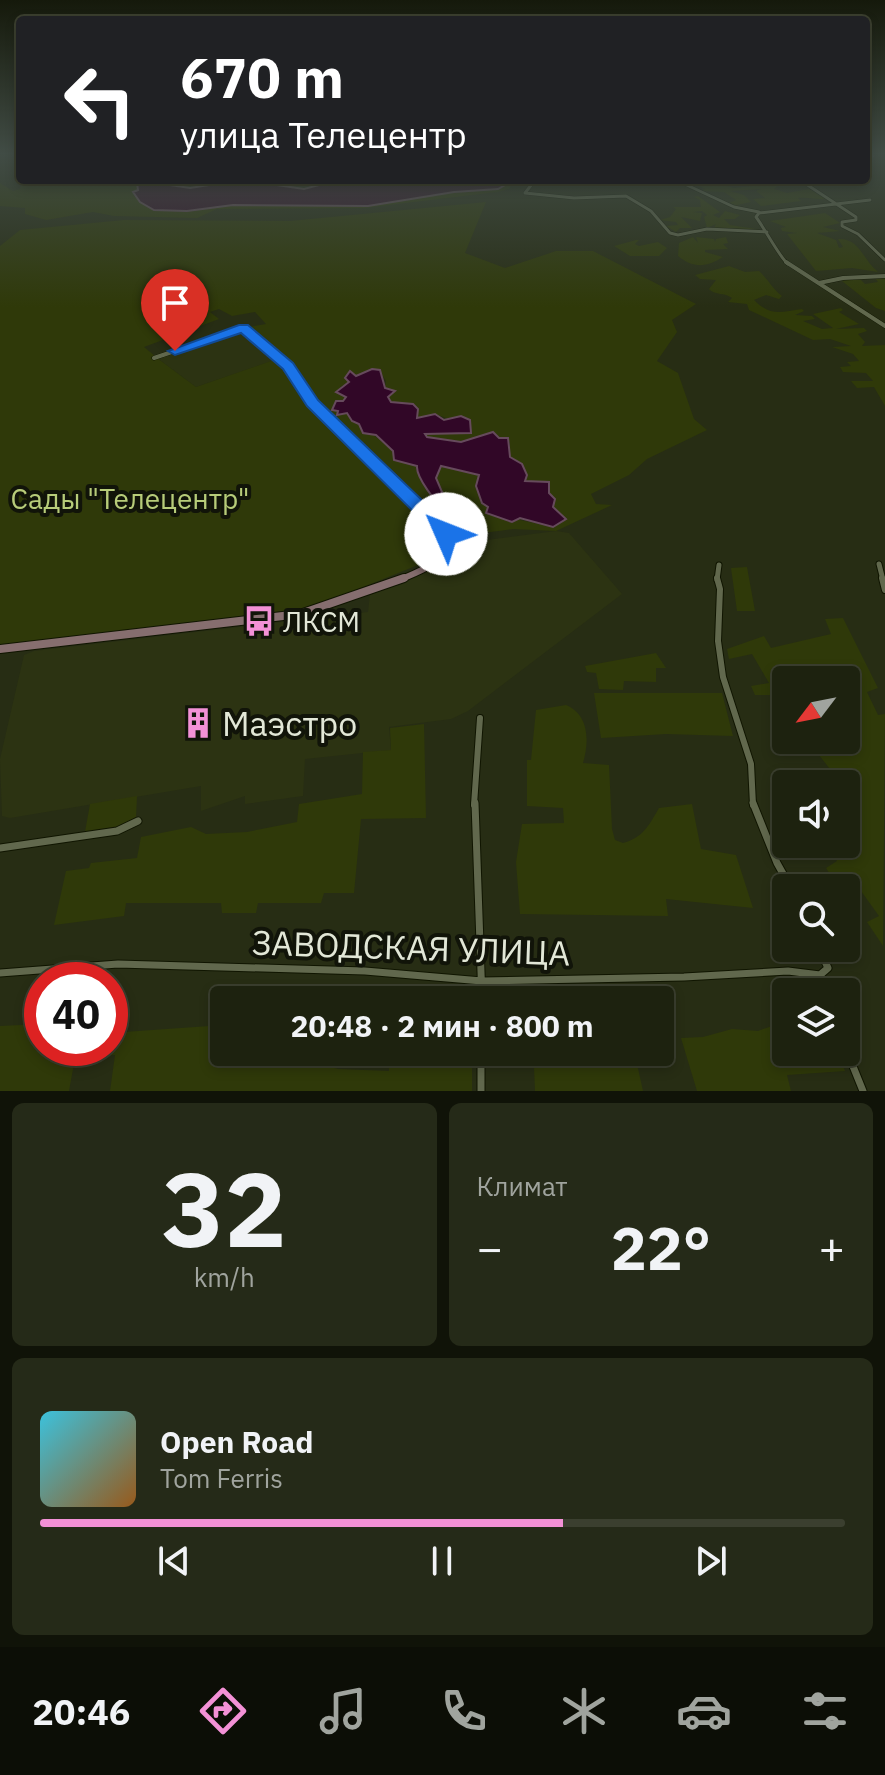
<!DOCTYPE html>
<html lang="ru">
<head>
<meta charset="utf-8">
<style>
	body { margin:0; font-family:"IBM Plex Sans",sans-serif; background:#252a18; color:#f1f3f6; height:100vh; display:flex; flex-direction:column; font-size:30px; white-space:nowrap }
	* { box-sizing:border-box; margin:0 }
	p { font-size:26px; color:#a0a49e }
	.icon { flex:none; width:44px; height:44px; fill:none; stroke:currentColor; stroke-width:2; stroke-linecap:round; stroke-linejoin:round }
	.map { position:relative; height:1091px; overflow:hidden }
	.side { display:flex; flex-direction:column; gap:12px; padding:12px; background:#101308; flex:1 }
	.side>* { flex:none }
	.banner { position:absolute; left:16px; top:16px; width:854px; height:168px; border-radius:8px; box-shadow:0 4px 12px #0003,0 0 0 2px #3b3f2f; background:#202124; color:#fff; overflow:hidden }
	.needle { width:52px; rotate:238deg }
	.buttons { position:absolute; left:772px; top:666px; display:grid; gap:16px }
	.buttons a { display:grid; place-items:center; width:88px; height:88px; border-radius:8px; background:#1d220f; box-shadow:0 4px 12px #0003,0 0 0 2px #3b3f2f; font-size:40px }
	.speed { position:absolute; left:24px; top:962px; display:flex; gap:16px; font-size:40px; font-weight:700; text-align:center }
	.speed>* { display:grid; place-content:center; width:104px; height:104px; border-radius:50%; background:#1d220f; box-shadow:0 4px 12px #0003,0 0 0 2px #3b3f2f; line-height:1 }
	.speed .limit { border:12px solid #d22; background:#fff; color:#111 }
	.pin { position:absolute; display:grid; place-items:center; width:68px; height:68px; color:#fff; margin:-82px -34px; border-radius:50% 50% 50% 0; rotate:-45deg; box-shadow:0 0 8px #0007 }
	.pin .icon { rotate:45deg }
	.me { position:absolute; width:88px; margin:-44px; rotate:314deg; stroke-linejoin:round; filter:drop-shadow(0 0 6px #0008) }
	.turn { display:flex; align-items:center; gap:28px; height:168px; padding:0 32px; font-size:36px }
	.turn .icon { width:104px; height:104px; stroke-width:2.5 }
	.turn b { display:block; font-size:56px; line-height:68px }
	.big { font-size:60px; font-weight:700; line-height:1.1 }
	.side .widget { flex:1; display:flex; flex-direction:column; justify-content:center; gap:12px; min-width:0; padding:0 28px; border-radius:12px; background:#252a18 }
	.side .dial { align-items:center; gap:0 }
	.dial b { font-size:104px; line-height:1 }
	.song { display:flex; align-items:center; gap:24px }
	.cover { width:96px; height:96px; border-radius:12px; background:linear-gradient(135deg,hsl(190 70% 55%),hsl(30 70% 35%)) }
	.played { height:8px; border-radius:4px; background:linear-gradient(90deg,#f391d6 65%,#3b3f2f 65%) }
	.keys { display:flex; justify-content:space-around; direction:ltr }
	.heat { display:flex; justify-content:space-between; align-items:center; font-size:44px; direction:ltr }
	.side .tiles { flex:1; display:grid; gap:12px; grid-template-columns:1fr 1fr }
	.widget:last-child { grid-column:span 2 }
	.trip { position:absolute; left:210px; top:986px; width:464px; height:80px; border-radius:8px; background:#1d220f; box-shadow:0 4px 12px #0003,0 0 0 2px #3b3f2f; font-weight:700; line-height:80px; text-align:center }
	.tab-bar { display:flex; height:128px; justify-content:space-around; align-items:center; background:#0c0e06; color:#a0a49e }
	.tab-bar .icon { width:56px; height:56px }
	.tab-bar .selected { color:#f391d6 }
	.tab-bar b { font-size:36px; color:#f1f3f6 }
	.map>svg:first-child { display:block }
</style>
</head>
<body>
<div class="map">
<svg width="885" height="1091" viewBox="0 0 885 1091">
	<rect width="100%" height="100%" fill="#272d14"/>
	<!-- built -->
	<path fill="#2c3312" d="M241 331 275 360 196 387 157 358Z
		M556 531 569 533 622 594 468 711 451 719 389 727 391 750 305 759 303 796 245 804V796L201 811V786L10 818 2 816 0 759 24 655 34 651 368 612 370 594 390 588 435 565 460 563 456 544Z"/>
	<!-- green -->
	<path fill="#2f3909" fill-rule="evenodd" d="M27 180H46L43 183 52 184 55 180H179L181 183 137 184 138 190 133 192 134 196 154 210H173L233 205 368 206 454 192 498 189 505 185 503 180 514 182 509 189 497 192 364 208 217 209 197 218 114 216 93 212 46 220 25 214V208L0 206V183L13 191 20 189 21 183Z
		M756 180 725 185 734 188 795 181 804 186 780 184 774 189 787 193 809 189 829 199C818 200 808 197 798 198L801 201 761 206 753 199 765 198 756 191 761 189 730 191 744 195 751 202 737 205 744 208 729 203 736 200 724 192 700 191 705 189 690 181Z
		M698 196 720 212 713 215 719 218 725 211 740 215 735 219H724L730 225 762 230 714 228 716 224 707 228 704 217 707 215 702 211 693 212 702 213 700 221 681 217 692 228H680L676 232 666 226 678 225 676 222 660 220 670 217 676 209 673 207H701L700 200 694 197Z
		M486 202 465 253 505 268 556 251H593L696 304 672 320 677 332 657 361 678 373 694 419 707 430 647 459 629 475 591 494 596 504 612 505 556 531 513 529 444 538 433 559 311 608 0 645V246L20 230 124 220 290 221ZM219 309 232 316 255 312 266 324 237 329 155 356 144 347 219 319 210 312ZM241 331 274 360 196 387 157 358ZM379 370 386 381 385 388 392 389 388 397 390 402 403 403 417 418 435 414 469 426 471 430 465 434H424L427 437 461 442 495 435 510 442V457L522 464 527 475 525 481H546L553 507 565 519 553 527 486 513 488 507 482 503 479 475 441 466 436 478 447 505C434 498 418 481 418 466L394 460V452C378 437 362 428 347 413L337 414 338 411 332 410 335 401H344L346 397 340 387 350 382 352 372 356 376Z
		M825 213 840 223 823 227 840 231 817 233 836 240 839 248 843 247 838 239C860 238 862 259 878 272L852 268 816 271 787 234 797 233 782 231 781 228 786 227 770 221Z
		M693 237 698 243 696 237 714 239 715 242 716 239 726 237 728 243 723 244 728 249 705 250V252L723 257C707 267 694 269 678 256L679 243Z
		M636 240H639L635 244 639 246 658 242 667 248 659 256H630L614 246Z
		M729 266 745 272 759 271C768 279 772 288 782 296L779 299 766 295 754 300C771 317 781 312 802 309L804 311 795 315 812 316 815 319 803 321 822 329 833 328 813 314 841 308 843 310 839 312 859 324 836 329 864 328 867 331 858 334 865 342 862 346 885 345V406L874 387 857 388 851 381H873L866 373 843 372 840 367 851 366 847 362 859 361 853 354 832 347 851 346 830 339 813 340 749 310 747 304 728 302 732 298C724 292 716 296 709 289L716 280 700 279 695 275Z
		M885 277V311L876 308 842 281 859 278 865 284 878 282 875 278Z
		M747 567 755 611H737L731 568Z
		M843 618 878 688 867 692 878 715 885 714 883 946 867 922 879 916 861 891 846 897V888H839L826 868 837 861 827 844H846V784H810L834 774 807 740H846V680H786V706L779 695H755L751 686 769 683 752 654 729 659 727 649 764 636 771 648 831 634 825 619Z
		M656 653 666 668H656V682L624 681 623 690 599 689 596 673 587 672 585 666Z
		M594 693H722L733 736 666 734 601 738Z
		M566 705C590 715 589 743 583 763L609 765 612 829 615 840 623 843C643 838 649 825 659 808L692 804 701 849 736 855 753 908 666 899 668 916 520 914 516 862 522 824 564 823 563 808 527 806V760H531L536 710Z
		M424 724 426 818 361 819 354 893H324L321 903H258L256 913H222L221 903H126L124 916 54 925 66 871 89 868 91 863 137 858 141 837 191 827 206 834 247 832 297 822 299 804 362 794 363 752 391 750 390 728Z
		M137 796 136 817 117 828 85 832 90 804Z
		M786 1021V1052H838L845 1071 787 1075 791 1091H697L681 1038 703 1037 732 1029 758 1031Z
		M42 1024V1048H110V1033L224 1025 226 1055 310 1061 338 1069 389 1071V1052H469L472 1053V1091H110L115 1055 75 1058 69 1091H0V1026Z
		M489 1052H582L584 1062 635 1055 643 1091H535L534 1067 489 1068Z"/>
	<!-- water -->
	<path fill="#310727" stroke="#664a5c" stroke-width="2" d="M241 180 304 189 338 180 387 183 414 180 413 183 503 180 505 185 498 189 454 192 368 206 233 205 187 211 154 210 140 202 133 192 138 190 137 183 150 182 190 188Z
		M372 369 380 370 385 388 395 391 388 397 391 402 413 404 418 409 417 418 435 414 444 420 461 416 470 420 471 433 425 434 427 437 461 442 493 432 499 438H508L510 457 522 464 527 475 525 481 549 482V493L555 499 553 507 566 519 553 527 520 518 512 522 486 513 488 507 482 503 476 486 479 475 441 466 436 478 448 506 446 510C436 504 416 477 417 466L394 460 393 451 376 435 363 433 359 424 352 421 347 413 337 415 338 411 332 410 336 401H343L346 397 336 392 349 382 345 378 350 371 356 376Z"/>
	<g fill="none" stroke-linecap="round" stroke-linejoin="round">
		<defs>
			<path id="street-far4" d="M866 156H873
				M542 180 532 184 525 193 574 198 626 196 651 211 670 233 678 235 707 229 767 232
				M676 180 734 207 759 212
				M806 184 856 217V220L842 222V226L858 234 885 260
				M788 264C780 258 765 229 756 217L759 213 870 200"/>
			<path id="street-far3" d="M786 262 885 326
				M819 283 843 278 885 276
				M154 358 243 328"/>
			<path id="street-far2" d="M879 564 883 580
				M717 580 719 565"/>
			<path id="street-far1" d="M717 578 720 589 718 641 723 677 751 764 753 805
				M882 578 885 590
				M474 805 480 718"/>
			<path id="street" d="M475 803 482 1000
				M753 803 777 863 791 888
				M0 848 117 831 138 821
				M819 948 828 968 820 975 826 992
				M0 973 118 964 365 971 482 981 684 977 788 971 820 975
				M846 1049 863 1091
				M481 1052V1091"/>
			<path id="secondary-far2" d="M243 328 288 366 312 403"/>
			<path id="secondary-far1" d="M311 401 446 534C455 560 418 572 399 580"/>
			<path id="secondary" d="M0 649 300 614 404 578"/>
		</defs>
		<!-- street-far4 casing -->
		<use href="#street-far4" stroke="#101500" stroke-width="4"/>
		<!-- street-far3 casing -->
		<use href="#street-far3" stroke="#101500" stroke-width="5"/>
		<!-- street-far2 casing -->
		<use href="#street-far2" stroke="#101500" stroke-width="7"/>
		<!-- street-far1 casing -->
		<use href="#street-far1" stroke="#101500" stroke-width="8"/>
		<!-- street casing -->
		<use href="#street" stroke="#101500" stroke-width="9"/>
		<!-- secondary-far2 casing -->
		<use href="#secondary-far2" stroke="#101500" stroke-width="6"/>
		<!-- secondary-far1 casing -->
		<use href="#secondary-far1" stroke="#101500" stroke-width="8"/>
		<!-- secondary casing -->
		<use href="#secondary" stroke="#101500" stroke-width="10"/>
		<!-- street-far4 -->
		<use href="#street-far4" stroke="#61684d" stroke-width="3"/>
		<!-- street-far3 -->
		<use href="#street-far3" stroke="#61684d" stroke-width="4"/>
		<!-- street-far2 -->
		<use href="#street-far2" stroke="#61684d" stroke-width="5"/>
		<!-- street-far1 -->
		<use href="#street-far1" stroke="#61684d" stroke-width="6"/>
		<!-- street -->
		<use href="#street" stroke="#61684d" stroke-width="7"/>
		<!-- secondary-far2 -->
		<use href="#secondary-far2" stroke="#866e6f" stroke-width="5"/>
		<!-- secondary-far1 -->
		<use href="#secondary-far1" stroke="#866e6f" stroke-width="6"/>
		<!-- secondary -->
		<use href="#secondary" stroke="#866e6f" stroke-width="8"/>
	</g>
	<!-- sky -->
	<linearGradient id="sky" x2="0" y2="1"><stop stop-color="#15190b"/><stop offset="0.5" stop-color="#414c45"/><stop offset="1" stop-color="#414c45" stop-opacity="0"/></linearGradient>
	<rect width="885" height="307" fill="url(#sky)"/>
	<!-- route -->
	<path fill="#1a73e8" stroke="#114b97" stroke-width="2" d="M239 325H248L293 363 318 400 453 530 455 534 453 538H440L307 406 283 369 241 333 175 355 168 351Z"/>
	<!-- icons -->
	<defs>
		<symbol id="bus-bare" viewBox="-9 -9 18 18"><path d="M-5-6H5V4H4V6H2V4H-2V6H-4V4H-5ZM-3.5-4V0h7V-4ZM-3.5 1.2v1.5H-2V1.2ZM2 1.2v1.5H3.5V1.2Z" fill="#f391d6" stroke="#111409" stroke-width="2.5" paint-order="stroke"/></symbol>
		<symbol id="building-bare" viewBox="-9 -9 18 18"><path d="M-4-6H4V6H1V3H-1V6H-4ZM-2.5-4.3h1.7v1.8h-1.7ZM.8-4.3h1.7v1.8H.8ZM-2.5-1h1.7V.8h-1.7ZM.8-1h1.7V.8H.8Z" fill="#f391d6" stroke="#111409" stroke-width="2.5" paint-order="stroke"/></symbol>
	</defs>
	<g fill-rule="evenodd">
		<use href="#bus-bare" x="237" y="599" width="44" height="44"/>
		<use href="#building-bare" x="176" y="701" width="44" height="44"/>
	</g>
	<g text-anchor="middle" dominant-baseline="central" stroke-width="8" stroke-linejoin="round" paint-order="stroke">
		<!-- park labels -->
		<g font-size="28" fill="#b7cc79" stroke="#111409">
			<text x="130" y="498">Сады "Телецентр"</text>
		</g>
		<!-- poi labels -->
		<g font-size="28" fill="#e2e7d7" stroke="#111409" text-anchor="start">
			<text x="283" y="621">ЛКСМ</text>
		</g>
		<!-- near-poi labels -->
		<g font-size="34" fill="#e2e7d7" stroke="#111409" text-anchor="start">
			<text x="222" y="723">Маэстро</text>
		</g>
		<!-- near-street labels -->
		<g font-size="34" fill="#e2e7d7" stroke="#111409">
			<text transform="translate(411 947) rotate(2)">ЗАВОДСКАЯ УЛИЦА</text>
		</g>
	</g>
</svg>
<div class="buttons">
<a><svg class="needle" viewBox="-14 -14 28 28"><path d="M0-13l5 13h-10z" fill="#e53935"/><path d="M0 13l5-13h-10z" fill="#a0a49e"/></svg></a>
<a><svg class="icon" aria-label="sound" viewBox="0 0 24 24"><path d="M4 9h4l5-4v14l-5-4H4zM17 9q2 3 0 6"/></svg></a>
<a><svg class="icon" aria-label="search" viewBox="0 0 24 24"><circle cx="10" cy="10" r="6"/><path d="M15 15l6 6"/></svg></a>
<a><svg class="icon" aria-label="layers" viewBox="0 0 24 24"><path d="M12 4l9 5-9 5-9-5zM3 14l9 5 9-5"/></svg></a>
</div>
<div class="speed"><div class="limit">40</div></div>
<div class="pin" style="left:175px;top:351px;background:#d93025"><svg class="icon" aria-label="arrive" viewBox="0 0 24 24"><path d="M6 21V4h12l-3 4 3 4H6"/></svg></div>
<svg class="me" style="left:446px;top:534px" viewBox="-20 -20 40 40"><circle r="19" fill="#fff"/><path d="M0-13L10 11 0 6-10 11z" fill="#1a73e8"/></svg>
<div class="trip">20:48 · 2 мин · 800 m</div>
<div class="banner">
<div class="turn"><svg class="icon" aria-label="left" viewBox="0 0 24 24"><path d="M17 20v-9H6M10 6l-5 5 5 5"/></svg><div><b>670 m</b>улица Телецентр</div></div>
</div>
</div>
<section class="side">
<div class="tiles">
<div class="widget dial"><b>32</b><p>km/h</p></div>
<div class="widget"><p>Климат</p>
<div class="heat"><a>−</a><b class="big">22°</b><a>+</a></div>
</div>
<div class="widget">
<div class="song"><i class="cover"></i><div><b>Open Road</b><p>Tom Ferris</p></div></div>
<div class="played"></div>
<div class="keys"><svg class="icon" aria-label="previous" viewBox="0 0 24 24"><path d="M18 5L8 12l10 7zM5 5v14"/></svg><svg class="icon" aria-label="pause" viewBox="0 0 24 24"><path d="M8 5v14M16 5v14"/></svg><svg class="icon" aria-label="next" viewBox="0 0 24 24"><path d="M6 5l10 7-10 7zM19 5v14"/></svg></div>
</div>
</div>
</section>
<nav class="tab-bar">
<b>20:46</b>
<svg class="icon selected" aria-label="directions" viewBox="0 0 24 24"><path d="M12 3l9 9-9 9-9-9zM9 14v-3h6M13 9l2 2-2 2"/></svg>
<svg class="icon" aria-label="music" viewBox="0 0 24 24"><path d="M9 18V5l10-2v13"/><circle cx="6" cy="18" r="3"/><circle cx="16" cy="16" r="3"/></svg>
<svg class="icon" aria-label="phone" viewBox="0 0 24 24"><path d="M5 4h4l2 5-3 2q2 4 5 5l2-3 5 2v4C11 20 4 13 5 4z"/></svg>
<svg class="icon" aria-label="climate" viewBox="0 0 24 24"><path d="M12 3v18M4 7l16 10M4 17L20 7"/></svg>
<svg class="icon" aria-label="car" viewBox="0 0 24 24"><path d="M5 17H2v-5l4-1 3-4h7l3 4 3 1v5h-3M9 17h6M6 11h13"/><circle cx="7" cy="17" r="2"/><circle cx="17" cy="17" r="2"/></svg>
<svg class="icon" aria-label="filters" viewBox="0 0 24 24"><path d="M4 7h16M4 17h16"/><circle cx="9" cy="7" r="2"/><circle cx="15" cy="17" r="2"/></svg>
</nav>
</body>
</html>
